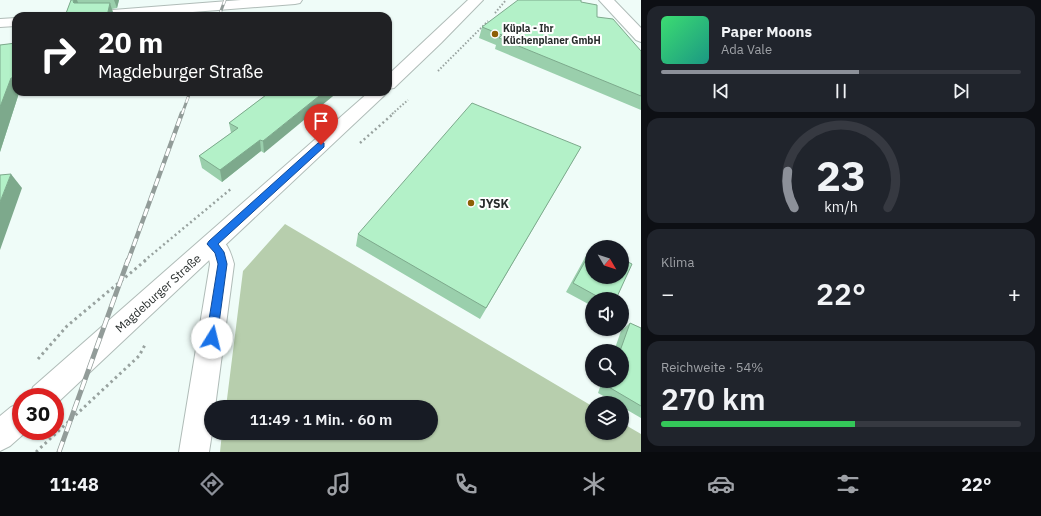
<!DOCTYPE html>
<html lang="de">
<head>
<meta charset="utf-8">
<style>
	body { margin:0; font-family:"IBM Plex Sans",sans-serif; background:#20242c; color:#f1f3f6; height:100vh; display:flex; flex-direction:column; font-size:15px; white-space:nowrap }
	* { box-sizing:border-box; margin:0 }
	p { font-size:13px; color:#9ea1a6 }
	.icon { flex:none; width:22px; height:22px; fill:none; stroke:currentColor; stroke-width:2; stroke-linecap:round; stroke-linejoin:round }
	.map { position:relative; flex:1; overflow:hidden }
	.drawer { display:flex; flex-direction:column; gap:6px; padding:6px; background:#0d0f14; width:400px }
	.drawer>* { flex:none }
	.hud { position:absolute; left:12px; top:12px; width:380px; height:84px; border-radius:12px; box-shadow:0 1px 3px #0004; background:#202124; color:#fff; overflow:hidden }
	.needle { width:26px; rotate:129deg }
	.fabs { position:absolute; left:585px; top:240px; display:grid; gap:8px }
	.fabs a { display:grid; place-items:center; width:44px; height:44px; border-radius:50%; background:#171b24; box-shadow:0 1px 3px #0004; font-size:20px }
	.speed { position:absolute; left:12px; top:388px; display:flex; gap:8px; font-size:20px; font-weight:700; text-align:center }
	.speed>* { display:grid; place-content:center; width:52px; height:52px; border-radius:50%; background:#171b24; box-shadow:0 1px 3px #0004; line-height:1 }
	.speed .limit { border:6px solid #d22; background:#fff; color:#111 }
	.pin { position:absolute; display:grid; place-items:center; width:34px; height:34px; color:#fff; margin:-41px -17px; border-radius:50% 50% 50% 0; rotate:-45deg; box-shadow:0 0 4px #0007 }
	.pin .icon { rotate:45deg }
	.me { position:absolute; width:44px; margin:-22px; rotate:9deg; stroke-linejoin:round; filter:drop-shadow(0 0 3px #0008) }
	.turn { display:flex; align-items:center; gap:14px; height:84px; padding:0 20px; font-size:18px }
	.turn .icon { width:52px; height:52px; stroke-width:2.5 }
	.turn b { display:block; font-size:28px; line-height:34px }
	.big { font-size:30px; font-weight:600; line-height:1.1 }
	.drawer .widget { flex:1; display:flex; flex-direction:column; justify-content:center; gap:6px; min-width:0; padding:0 14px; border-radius:12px; background:#20242c }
	.drawer .dial { align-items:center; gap:0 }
	.dial svg { height:104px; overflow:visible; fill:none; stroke:#363941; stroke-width:7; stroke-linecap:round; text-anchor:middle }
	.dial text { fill:#f1f3f6; stroke:none }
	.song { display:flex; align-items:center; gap:12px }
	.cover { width:48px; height:48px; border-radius:6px; background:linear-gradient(135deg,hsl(140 70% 55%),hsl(170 70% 35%)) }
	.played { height:4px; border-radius:2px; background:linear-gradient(90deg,#8c9099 55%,#363941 55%) }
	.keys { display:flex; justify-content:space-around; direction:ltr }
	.heat { display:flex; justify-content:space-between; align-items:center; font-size:22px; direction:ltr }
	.charge { height:6px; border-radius:3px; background:linear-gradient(90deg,#34c759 54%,#363941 0) }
	.trip { position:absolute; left:204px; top:400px; width:234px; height:40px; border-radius:20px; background:#171b24; box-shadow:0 1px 3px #0004; font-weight:600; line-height:40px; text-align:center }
	.tabs { display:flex; height:64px; justify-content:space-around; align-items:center; background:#090b0e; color:#9ea1a6 }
	.tabs .icon { width:28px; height:28px }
	.tabs .active { color:#8c9099 }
	.tabs b { font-size:18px; color:#f1f3f6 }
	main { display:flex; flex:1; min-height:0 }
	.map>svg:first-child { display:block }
</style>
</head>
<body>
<main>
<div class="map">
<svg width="641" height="452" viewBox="0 0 641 452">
	<rect width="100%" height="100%" fill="#effcf8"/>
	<!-- green -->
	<path fill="#b7cead" d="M285 224 592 406V433H622V423L641 434V452H220L222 433H431V407H226L243 271Z"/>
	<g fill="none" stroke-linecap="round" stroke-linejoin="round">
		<defs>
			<path id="minor" d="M241 0H302L300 3 295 4 142 16H80L82 13 87 12Z
				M599 0H614L641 28V42L636 40Z
				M16 18V26L0 27V19Z
				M212 235C227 240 230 250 234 264L215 407H211L212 433 209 452H179L210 264 208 255 201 244 204 238Z"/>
			<path id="secondary" d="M468 0H483L441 43 394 88 388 89V75Z
				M369 92H388L55 405V397H29L33 387Z
				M21 403V431H27L10 446 0 451V416L11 407Z"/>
		</defs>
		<!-- minor casing -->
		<use href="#minor" stroke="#b0bcb8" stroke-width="2"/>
		<!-- secondary casing -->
		<use href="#secondary" stroke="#b0bcb8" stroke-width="2"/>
		<!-- path-far2 -->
		<path stroke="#98a29f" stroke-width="2" stroke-dasharray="1.5 2" stroke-linecap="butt" d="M495 13 506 0
			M438 71 488 21
			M392 114 408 100"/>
		<!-- path-far1 -->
		<path stroke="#98a29f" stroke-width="2.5" stroke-dasharray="2 3" stroke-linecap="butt" d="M360 143 394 113
			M144 261 232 188"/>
		<!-- path -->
		<path stroke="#98a29f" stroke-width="3" stroke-dasharray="2.5 3.5" stroke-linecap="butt" d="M38 359 67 326 146 260
			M36 452 139 356 146 343"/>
		<!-- minor -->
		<use href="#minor" fill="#fff" fill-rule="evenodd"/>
		<!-- secondary -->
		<use href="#secondary" fill="#fff" fill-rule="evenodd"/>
		<defs>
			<path id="rail-far2" d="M219 16 225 0
				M182 114 190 92"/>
			<path id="rail-far1" d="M128 261 182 113"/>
			<path id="rail" d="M59 452 128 260"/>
		</defs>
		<!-- rail-far2 casing -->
		<use href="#rail-far2" stroke="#929c99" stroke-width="3"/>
		<!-- rail-far1 casing -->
		<use href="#rail-far1" stroke="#929c99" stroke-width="4.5"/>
		<!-- rail casing -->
		<use href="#rail" stroke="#929c99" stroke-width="5"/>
		<!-- rail-far2 -->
		<use href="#rail-far2" stroke="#fff" stroke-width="2" stroke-dasharray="6" stroke-linecap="butt"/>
		<!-- rail-far1 -->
		<use href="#rail-far1" stroke="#fff" stroke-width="3" stroke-dasharray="8" stroke-linecap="butt"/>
		<!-- rail -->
		<use href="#rail" stroke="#fff" stroke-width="3.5" stroke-dasharray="11" stroke-linecap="butt"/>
	</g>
	<!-- wall -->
	<path fill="#9acfac" d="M71 0H119L117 8 112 9 114 16H65Z
		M581 2 597 17 641 51V110L495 49 496 45 479 38 482 27Z
		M16 43V92H34L19 93 0 152V45Z
		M270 92 264 153 261 151 222 182 202 168 199 156 231 133 229 123Z
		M581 147 480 319 356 246 358 234Z
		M592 248V277L616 299H592V306L566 292 587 254Z
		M630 323 641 328V418L622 407V403H616L598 393 602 381H622V351H614L621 331Z"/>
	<!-- shaded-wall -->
	<path fill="#7da98c" d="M74 0H77L82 12 73 2Z
		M114 0H119L117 8Z
		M110 3 114 16H107Z
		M11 78 16 88V92H19V93L0 152V107Z
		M324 92H338L264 153 263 141Z
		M260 140 261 151 222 182 220 170Z
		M11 174 22 188 0 250V202Z"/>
	<!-- building -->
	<path fill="#b3f1c8" stroke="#7da98c" d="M71 0H74L73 2 74 3H110L107 16H65Z
		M518 0H581V2L597 5V17L613 19 641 51V96L499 38 502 35 482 27Z
		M16 43V78H11L0 107V45Z
		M270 92H324L263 141 260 140 220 170 199 156 238 128 229 123Z
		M472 103 581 147 486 308 358 234Z
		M11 174 0 202V175Z
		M592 249V277H622V259L632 264 616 299H602L573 283Z
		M630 323 641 328V406L607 386 609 381H622V351H620Z"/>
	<!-- route -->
	<path fill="#1a73e8" stroke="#114b97" d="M321 142 324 143V147L218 244 224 252 227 264 217 338 215 342 212 343 208 342 206 338 218 264 215 253 207 244 209 241 318 143Z"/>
	<!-- markers -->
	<g fill="#8d5f05" stroke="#fff" stroke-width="1.5">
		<circle cx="495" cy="34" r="4"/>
		<circle cx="471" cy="203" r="4"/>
	</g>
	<g text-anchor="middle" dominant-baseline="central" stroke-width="4" stroke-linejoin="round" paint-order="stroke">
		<!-- far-poi labels -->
		<g font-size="10" font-weight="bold" fill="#282d2c" stroke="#fff" text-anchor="start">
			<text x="503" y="28">Küpla - Ihr<tspan x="503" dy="12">Küchenplaner GmbH</tspan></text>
		</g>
		<!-- poi labels -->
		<g font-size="12" font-weight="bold" fill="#282d2c" stroke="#fff" text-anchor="start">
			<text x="479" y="203">JYSK</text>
		</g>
		<!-- street labels -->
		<g font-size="12" fill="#282d2c" stroke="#fff">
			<text transform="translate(158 293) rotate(-42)">Magdeburger Straße</text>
		</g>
	</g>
</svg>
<div class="fabs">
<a><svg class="needle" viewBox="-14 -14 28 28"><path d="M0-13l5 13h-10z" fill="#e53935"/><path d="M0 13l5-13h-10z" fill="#9ea1a6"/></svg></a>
<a><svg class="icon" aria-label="sound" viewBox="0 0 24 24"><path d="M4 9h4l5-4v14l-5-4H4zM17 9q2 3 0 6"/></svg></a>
<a><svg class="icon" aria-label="search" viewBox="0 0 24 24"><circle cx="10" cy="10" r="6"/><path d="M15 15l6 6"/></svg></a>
<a><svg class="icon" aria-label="layers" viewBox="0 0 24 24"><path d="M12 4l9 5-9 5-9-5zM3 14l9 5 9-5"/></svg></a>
</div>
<div class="speed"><div class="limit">30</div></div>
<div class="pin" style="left:321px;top:145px;background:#d93025"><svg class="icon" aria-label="arrive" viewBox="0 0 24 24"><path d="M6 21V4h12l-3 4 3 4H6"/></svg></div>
<svg class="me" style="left:212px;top:338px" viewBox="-20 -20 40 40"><circle r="19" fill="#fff"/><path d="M0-13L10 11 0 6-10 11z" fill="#1a73e8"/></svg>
<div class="trip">11:49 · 1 Min. · 60 m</div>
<div class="hud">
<div class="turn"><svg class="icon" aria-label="right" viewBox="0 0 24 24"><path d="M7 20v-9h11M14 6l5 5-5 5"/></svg><div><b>20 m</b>Magdeburger Straße</div></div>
</div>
</div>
<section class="drawer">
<div class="widget">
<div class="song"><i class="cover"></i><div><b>Paper Moons</b><p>Ada Vale</p></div></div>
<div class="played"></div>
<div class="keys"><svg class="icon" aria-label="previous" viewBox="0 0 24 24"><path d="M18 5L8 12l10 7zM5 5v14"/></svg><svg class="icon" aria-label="pause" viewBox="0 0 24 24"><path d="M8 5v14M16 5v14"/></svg><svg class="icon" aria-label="next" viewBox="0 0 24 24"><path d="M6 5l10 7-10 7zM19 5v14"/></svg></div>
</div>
<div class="widget dial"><svg viewBox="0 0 100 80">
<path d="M14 69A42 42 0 1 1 86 69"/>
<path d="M14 69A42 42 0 0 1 9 41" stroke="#8c9099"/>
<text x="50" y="56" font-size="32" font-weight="700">23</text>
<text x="50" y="72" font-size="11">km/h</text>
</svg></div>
<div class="widget"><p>Klima</p>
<div class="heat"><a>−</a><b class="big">22°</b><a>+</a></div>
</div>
<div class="widget"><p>Reichweite · 54%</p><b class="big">270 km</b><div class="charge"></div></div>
</section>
</main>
<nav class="tabs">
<b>11:48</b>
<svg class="icon active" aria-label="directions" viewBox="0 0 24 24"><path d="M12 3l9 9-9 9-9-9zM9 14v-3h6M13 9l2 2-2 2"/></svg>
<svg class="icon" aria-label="music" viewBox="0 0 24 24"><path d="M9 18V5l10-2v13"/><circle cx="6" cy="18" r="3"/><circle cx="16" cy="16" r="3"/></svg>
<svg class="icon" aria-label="phone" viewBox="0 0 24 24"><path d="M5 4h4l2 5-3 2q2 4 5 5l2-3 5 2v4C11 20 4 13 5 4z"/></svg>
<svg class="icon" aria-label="climate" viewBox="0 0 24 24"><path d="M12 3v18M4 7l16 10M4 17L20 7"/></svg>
<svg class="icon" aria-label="car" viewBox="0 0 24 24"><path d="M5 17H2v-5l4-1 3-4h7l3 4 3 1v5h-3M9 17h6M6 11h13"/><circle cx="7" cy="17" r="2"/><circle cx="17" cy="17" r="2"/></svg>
<svg class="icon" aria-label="filters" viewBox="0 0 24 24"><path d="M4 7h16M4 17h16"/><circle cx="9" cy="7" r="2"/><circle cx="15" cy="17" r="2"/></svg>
<b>22°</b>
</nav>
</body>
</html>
